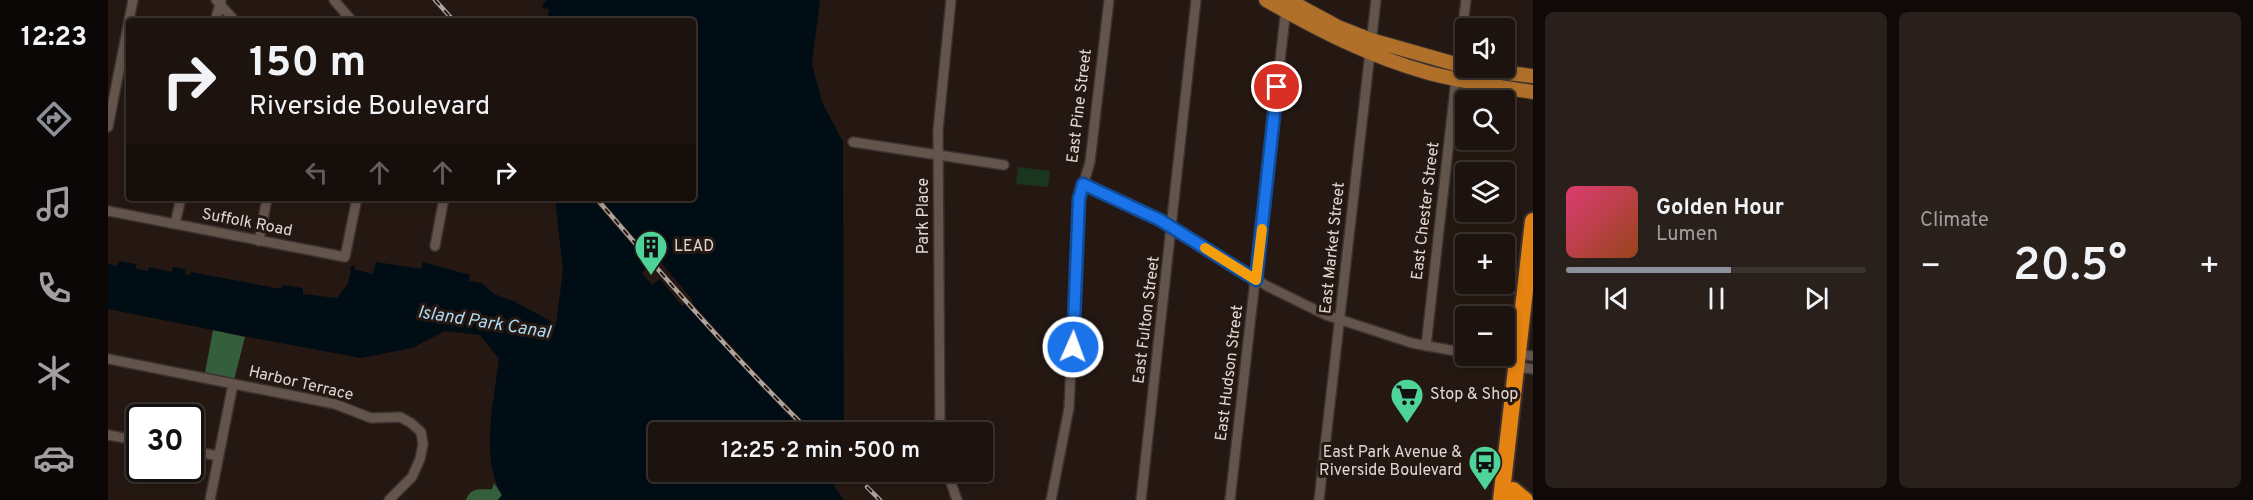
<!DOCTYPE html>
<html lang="en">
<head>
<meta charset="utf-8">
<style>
	body { margin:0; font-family:Overpass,sans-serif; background:#29201c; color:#f1f3f6; height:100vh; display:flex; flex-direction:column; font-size:22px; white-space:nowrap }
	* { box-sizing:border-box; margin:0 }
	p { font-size:20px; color:#a09e9e }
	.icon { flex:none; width:33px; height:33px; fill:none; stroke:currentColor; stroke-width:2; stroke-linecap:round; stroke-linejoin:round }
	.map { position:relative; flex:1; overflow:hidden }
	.sheet { display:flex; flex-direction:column; gap:12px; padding:12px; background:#0f0a08; width:720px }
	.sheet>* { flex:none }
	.top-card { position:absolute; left:18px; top:18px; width:570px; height:183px; border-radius:6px; box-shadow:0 3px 9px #0003,0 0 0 2px #3a322e; background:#1c120e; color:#f1f3f6; overflow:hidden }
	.fabs { position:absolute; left:1347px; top:18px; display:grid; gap:12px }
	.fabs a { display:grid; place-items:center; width:60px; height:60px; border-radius:6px; background:#1c120e; box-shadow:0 3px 9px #0003,0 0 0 2px #3a322e; font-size:30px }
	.speed { position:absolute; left:18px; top:404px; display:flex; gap:12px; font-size:30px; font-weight:700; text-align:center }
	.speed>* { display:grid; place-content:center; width:78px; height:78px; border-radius:50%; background:#1c120e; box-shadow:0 3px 9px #0003,0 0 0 2px #3a322e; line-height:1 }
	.speed .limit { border:3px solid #111; border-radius:9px; background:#fff; color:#111 }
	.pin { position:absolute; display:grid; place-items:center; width:51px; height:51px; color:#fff; margin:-26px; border:3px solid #fff; border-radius:50%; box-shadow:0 2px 6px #0007 }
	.me { position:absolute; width:66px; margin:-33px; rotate:2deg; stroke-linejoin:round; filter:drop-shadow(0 0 4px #0008) }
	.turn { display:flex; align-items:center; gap:21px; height:126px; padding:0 24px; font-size:27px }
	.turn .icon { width:78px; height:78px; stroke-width:2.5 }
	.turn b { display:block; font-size:42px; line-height:51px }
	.lanes { display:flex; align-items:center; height:57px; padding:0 24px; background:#0003; justify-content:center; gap:30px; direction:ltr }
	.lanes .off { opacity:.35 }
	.big { font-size:45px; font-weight:600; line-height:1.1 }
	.sheet .tile { flex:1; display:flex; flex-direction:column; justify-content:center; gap:9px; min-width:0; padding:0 21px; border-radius:9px; background:#29201c }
	.song { display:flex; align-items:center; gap:18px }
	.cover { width:72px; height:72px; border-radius:9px; background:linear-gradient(135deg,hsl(340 70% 55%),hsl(20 70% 35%)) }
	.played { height:6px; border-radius:3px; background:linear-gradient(90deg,#8c9099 55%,#3a322e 55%) }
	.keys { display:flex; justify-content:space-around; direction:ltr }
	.heat { display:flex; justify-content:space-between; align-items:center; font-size:33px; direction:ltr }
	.sheet .tiles { flex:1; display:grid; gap:12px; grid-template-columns:repeat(2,1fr) }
	.trip { position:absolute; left:540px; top:422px; width:345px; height:60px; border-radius:6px; background:#1c120e; box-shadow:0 3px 9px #0003,0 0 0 2px #3a322e; font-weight:600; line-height:60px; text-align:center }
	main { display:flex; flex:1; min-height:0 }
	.dock { display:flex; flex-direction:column; width:108px; justify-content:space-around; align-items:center; background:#0b0706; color:#a09e9e }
	.dock .icon { width:42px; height:42px }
	.dock .selected { color:#8c9099 }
	.dock b { font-size:27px; color:#f1f3f6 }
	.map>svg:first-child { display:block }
</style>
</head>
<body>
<main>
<nav class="dock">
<b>12:23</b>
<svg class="icon selected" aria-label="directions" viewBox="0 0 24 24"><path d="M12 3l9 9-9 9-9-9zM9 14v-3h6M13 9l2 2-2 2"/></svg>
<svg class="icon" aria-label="music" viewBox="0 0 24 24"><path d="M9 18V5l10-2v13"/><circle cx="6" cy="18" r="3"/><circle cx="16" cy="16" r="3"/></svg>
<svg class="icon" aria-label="phone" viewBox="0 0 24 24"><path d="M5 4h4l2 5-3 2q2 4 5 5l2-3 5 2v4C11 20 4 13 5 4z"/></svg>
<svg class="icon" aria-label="climate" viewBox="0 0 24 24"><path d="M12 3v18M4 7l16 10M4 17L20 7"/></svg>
<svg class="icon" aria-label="car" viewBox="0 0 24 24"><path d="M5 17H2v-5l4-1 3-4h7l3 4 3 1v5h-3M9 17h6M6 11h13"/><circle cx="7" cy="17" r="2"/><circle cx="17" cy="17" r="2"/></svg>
</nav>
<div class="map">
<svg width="1425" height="500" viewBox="0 0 1425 500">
	<rect width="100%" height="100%" fill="#251812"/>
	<!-- green -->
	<path fill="#1a361f" d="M910 167 942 171 940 187 908 184Z"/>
	<!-- forest -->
	<path fill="#355e3c" d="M105 330 137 337 125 384 96 378Z
		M386 483 394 495 390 500H358C363 486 372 490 384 489Z"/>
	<!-- water -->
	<path fill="#000d15" d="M439 0H712L704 64 714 102 735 142 736 432H550V471H734L738 480 731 479 726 483 727 488 736 500H390L394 495C372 459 386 399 391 359L372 335 337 331 304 348 253 358 130 335 0 309V264L9 266 11 261 28 264V269L40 271 41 267 64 272 65 267 78 269 77 274 82 275 83 272 173 289 175 285 195 288V294L229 298 240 284 243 269 240 268 247 265 246 269 265 274 268 262 313 269 315 262 362 275 361 281 374 283 386 294 405 301 448 324 455 271 447 198H585V21H439L441 9 434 8 436 2Z"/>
	<!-- pier -->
	<path fill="#251812" d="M483 198H492L547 261 550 259 583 298 586 305 672 399 678 402V404L706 432H696L693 429 577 304 574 306 552 279 544 285 534 273 542 265Z"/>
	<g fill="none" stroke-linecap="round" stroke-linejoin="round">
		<defs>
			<path id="street" d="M108 0 127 21
				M226 0 244 21
				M107 21 113 1
				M1350 66 1358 0
				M0 127 25 0
				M745 142 896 165
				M974 184 1052 220 1159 286 1218 315 1304 343 1358 353
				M0 211 237 257 249 198
				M67 224 73 198
				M151 241 159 198
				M327 246 336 198
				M1318 346 1348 79
				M1410 354 1425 356
				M1380 356 1409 359
				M0 359 227 404 263 418 292 417 303 423 313 432 315 444 312 459 304 477 281 500
				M1409 367 1425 369
				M832 432 830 130 843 0
				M0 435 32 441
				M82 451 111 456
				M839 471 849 500
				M102 500 125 384
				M943 500 961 408 971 199 982 162 1001 0
				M1033 500 1088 0
				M1122 500 1178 8
				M1211 500 1268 0"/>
			<path id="primary" d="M1158 0C1210 30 1263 57 1321 73 1355 82 1390 87 1425 92
				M1180 0 1230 27 1263 40 1358 67
				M1358 68 1425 76"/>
			<path id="highway" d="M1395 490 1402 493 1405 490 1417 500
				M1393 500 1425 221"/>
		</defs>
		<!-- street casing -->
		<use href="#street" stroke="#3b322f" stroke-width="12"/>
		<!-- primary casing -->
		<use href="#primary" stroke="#3b322f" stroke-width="16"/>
		<!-- highway casing -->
		<use href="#highway" stroke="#3b322f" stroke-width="20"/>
		<!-- street -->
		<use href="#street" stroke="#63544c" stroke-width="9"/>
		<!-- primary -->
		<use href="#primary" stroke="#b07029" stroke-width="14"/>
		<!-- highway -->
		<use href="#highway" stroke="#e48212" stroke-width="16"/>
		<defs>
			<path id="rail" d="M327 0 346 21
				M488 198C557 278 626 358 702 432
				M759 487 772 500"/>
		</defs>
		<!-- rail casing -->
		<use href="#rail" stroke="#aea39e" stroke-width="4.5"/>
		<!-- rail -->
		<use href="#rail" stroke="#251812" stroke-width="2" stroke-dasharray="7" stroke-linecap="butt"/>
	</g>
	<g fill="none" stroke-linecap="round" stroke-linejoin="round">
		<defs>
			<path id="route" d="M965 347 971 199 975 184 1052 220 1148 280 1169 87"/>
		</defs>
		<!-- route casing -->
		<use href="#route" stroke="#114b97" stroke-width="15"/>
		<!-- route -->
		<use href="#route" stroke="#1a73e8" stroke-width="10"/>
		<!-- slow -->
		<path stroke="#f59e0b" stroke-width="10" d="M1097 248 1148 280 1154 229"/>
	</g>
	<!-- icons -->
	<defs>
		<symbol id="building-pin" viewBox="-11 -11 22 30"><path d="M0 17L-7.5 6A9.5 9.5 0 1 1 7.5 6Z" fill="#4ed399" stroke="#251812"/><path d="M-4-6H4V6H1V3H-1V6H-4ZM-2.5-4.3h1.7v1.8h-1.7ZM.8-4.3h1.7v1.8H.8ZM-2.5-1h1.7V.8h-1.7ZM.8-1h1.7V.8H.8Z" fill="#111"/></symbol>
		<symbol id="supermarket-pin" viewBox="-11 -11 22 30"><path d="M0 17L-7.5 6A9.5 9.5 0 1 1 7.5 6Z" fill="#4ed399" stroke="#251812"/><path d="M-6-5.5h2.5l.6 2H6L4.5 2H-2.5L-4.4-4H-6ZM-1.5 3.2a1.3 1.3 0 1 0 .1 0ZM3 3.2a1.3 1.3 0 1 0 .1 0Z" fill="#111"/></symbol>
		<symbol id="bus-pin" viewBox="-11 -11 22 30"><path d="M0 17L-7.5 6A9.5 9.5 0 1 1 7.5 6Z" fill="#4ed399" stroke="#251812"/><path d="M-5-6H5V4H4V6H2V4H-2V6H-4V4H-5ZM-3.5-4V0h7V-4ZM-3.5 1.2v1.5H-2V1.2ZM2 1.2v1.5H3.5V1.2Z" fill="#111"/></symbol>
	</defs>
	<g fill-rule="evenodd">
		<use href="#building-pin" x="524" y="228" width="38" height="52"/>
		<use href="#supermarket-pin" x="1280" y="376" width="38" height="52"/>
		<use href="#bus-pin" x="1358" y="443" width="38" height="52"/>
	</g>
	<g text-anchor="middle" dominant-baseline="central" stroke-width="6" stroke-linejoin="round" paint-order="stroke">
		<!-- street labels -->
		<g font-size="16" fill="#e0d7d2" stroke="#251812">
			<text transform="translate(972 106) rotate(-83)">East Pine Street</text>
			<text transform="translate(1318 211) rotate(-83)">East Chester Street</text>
			<text transform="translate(816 216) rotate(-90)">Park Place</text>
			<text transform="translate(139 223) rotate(11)">Suffolk Road</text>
			<text transform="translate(1225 248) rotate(-84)">East Market Street</text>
			<text transform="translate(1039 320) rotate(-83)">East Fulton Street</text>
			<text transform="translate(1122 373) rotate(-83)">East Hudson Street</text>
			<text transform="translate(193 384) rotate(13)">Harbor Terrace</text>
		</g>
		<!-- poi labels -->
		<g font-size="16" fill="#e0d7d2" stroke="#251812" text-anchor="start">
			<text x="566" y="247">LEAD</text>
			<text x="1322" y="395">Stop &amp; Shop</text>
			<text x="1354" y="453" text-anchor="end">East Park Avenue &amp;<tspan x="1354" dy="18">Riverside Boulevard</tspan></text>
		</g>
		<!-- water labels -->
		<g font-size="18" font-style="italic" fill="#abdbf5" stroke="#251812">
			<text transform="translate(376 323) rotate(9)">Island Park Canal</text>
		</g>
	</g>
</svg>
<div class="fabs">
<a><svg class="icon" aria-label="sound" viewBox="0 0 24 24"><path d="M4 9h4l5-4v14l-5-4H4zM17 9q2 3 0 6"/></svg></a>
<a><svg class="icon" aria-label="search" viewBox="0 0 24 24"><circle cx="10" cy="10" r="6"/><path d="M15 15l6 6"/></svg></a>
<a><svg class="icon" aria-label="layers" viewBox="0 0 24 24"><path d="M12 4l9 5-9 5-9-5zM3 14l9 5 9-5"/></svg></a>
<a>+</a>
<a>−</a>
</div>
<div class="speed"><div class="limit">30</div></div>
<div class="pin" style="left:1169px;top:87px;background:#d93025"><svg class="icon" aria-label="arrive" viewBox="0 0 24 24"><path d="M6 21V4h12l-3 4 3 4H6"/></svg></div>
<svg class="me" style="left:965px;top:347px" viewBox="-20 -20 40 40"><circle r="17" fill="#1a73e8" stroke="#fff" stroke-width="3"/><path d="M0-11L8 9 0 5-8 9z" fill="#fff"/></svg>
<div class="trip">12:25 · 2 min · 500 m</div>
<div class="top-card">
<div class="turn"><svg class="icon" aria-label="right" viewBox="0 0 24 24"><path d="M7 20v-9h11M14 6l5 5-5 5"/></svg><div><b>150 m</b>Riverside Boulevard</div></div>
<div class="lanes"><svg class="icon off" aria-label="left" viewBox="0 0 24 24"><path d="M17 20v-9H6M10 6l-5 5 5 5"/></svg><svg class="icon off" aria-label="ahead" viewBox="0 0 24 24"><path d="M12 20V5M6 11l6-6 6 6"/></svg><svg class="icon off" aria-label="ahead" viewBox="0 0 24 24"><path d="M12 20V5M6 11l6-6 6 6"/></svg><svg class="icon" aria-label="right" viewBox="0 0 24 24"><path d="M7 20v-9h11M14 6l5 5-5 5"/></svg></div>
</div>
</div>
<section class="sheet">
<div class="tiles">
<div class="tile">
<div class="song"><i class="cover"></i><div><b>Golden Hour</b><p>Lumen</p></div></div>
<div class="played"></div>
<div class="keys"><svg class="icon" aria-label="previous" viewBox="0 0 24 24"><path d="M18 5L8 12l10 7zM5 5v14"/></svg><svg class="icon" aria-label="pause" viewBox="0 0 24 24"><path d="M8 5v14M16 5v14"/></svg><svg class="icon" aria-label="next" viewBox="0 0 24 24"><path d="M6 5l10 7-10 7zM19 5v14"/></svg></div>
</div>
<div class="tile"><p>Climate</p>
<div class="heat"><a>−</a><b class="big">20.5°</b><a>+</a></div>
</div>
</div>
</section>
</main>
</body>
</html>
